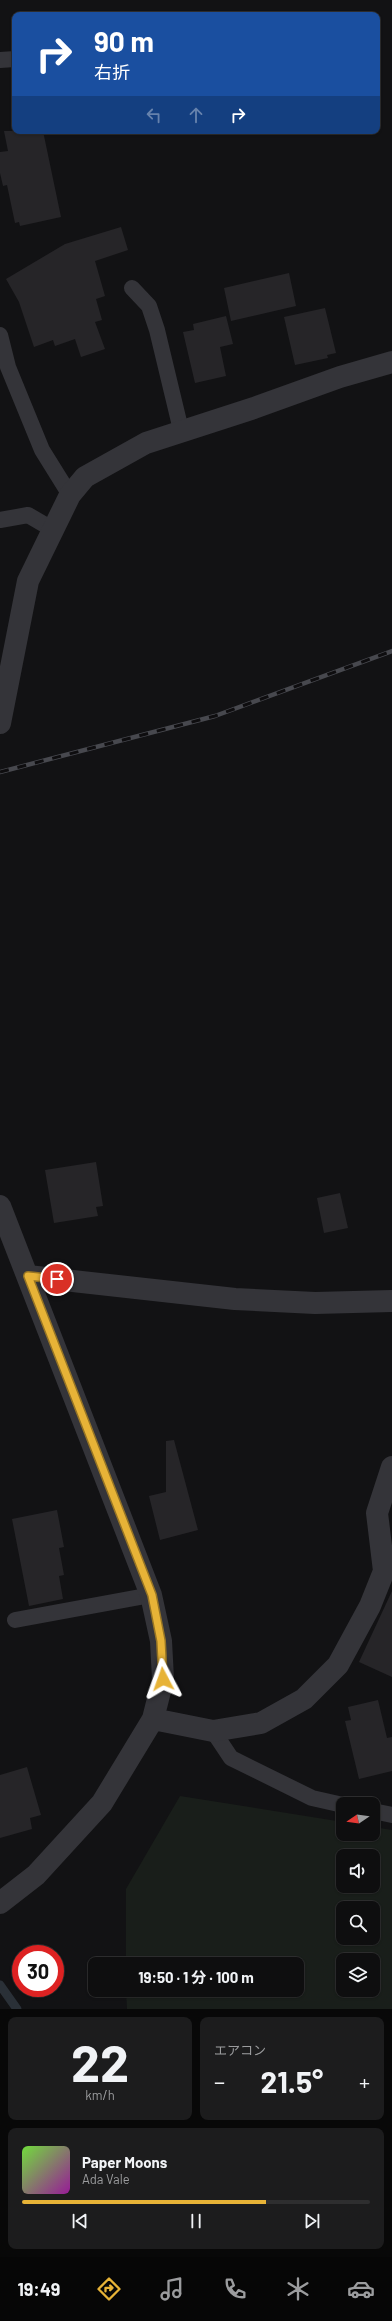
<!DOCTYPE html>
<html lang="ja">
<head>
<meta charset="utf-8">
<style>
	body { margin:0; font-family:Barlow,"Noto Sans JP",sans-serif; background:#1c1c1d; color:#f1f3f6; height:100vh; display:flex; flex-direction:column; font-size:15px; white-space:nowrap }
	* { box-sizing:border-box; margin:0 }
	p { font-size:13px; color:#9b9c9e }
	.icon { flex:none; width:22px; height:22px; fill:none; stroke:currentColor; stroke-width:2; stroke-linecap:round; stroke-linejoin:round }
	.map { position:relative; height:2009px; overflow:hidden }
	.panel { display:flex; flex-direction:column; gap:8px; padding:8px; background:#080808; flex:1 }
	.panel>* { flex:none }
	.banner { position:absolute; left:12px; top:12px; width:368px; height:122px; border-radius:8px; box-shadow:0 1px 3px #0004,0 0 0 1px #2e2e2f; background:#1a4fa0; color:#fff; overflow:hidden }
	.needle { width:26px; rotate:257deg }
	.buttons { position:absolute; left:336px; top:1797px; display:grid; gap:8px }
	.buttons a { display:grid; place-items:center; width:44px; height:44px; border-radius:8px; background:#0e0e0f; box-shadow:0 1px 3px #0004,0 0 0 1px #2e2e2f; font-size:20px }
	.speed { position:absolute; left:12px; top:1945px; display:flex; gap:8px; font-size:20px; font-weight:700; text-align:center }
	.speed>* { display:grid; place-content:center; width:52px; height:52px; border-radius:50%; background:#0e0e0f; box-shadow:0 1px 3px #0004,0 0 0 1px #2e2e2f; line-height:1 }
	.speed .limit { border:6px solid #d22; background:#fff; color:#111 }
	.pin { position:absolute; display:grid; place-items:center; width:34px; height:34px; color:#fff; margin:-17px; border:2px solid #fff; border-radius:50%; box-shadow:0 1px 4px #0007 }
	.me { position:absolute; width:44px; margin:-22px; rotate:356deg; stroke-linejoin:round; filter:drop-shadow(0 0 3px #0008) }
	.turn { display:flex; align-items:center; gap:14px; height:84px; padding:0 16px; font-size:18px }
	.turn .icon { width:52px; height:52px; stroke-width:2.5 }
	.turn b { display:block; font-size:28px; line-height:34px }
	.lanes { display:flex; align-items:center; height:38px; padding:0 16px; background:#0003; justify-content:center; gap:20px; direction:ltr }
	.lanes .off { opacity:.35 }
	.big { font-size:30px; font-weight:700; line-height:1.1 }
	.panel .tile { flex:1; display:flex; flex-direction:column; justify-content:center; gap:6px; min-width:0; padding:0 14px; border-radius:8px; background:#1c1c1d }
	.panel .dial { align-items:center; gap:0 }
	.dial b { font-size:52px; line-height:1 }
	.song { display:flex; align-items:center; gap:12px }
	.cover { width:48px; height:48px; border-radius:6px; background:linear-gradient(135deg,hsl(100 70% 55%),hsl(300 70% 35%)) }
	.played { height:4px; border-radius:2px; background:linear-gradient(90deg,#e7b337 70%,#2e2e2f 70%) }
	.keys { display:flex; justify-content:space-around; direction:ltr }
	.heat { display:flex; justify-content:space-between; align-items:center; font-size:22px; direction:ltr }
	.panel .tiles { flex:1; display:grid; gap:8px; grid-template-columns:1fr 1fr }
	.tile:last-child { grid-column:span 2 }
	.trip { position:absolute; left:88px; top:1957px; width:216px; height:40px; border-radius:8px; background:#0e0e0f; box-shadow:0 1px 3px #0004,0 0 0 1px #2e2e2f; font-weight:700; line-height:40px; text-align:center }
	.tab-bar { display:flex; height:64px; justify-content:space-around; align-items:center; background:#060606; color:#9b9c9e }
	.tab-bar .icon { width:28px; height:28px }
	.tab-bar .current { color:#e7b337 }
	.tab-bar b { font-size:18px; color:#f1f3f6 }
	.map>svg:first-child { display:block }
</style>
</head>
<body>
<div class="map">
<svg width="392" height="2009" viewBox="0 0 392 2009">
	<rect width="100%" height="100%" fill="#121214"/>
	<!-- green -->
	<path fill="#191e1a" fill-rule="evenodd" d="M180 1796 343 1822V1834H373V1827L392 1830V2009H127L126 1990H297V1964H126V1889ZM343 1856H373V1886H343ZM343 1908H373V1938H343ZM343 1960H373V1990H343Z"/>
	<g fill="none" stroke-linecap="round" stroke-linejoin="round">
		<!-- stream -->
		<path stroke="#2a3037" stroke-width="9" d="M0 1985 17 2009"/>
	</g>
	<!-- building -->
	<path fill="#262528" d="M4 131H43L61 217 20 226 19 222 15 223 7 185 3 186 0 173V152L8 151Z
		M121 227 128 250 95 261 105 296 96 299 102 320 95 322 105 349 81 357 75 339 55 346 53 340 34 347 19 302 6 279 65 244Z
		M289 273 296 306 231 321 224 288Z
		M325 308 336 353 327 355 328 358 295 365 284 317Z
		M226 316 233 344 220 347 226 376 195 383 183 332 194 330 193 324Z
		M96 1162 103 1206 96 1207 98 1216 54 1223 45 1170Z
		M340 1193 348 1228 324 1233 317 1198Z
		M174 1440 198 1530 160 1540 149 1496 166 1492V1441Z
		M57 1510 64 1547 59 1548 64 1575 59 1576 63 1599 29 1606 12 1519Z
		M392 1591V1677L359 1662Z
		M378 1700 387 1738 392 1737V1771L359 1779 345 1721 351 1720 348 1707Z
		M27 1767 41 1815 30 1818 32 1829 0 1838V1775Z"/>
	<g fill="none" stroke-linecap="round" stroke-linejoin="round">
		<!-- service -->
		<path stroke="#343439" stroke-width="16" d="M0 60 15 59
			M132 288 149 306 157 330 181 430
			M0 335 8 367 42 450 70 495
			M0 520 28 515 52 529
			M15 1620 151 1595
			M213 1731 231 1758 312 1798 343 1805
			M373 1811 392 1815"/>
		<!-- minor -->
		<path stroke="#343439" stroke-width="22" d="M0 723 28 581 70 495 85 477 146 443 254 408 340 377 392 362
			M0 1206 151 1595 161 1641 163 1679 153 1719 102 1803 36 1875 0 1903
			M28 1276 235 1299 315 1303 392 1301
			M153 1719 213 1731 261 1723 304 1699 338 1665 370 1606 384 1571 377 1513 392 1467"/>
		<defs>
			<path id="rail" d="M0 772 215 716 392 651"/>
		</defs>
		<!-- rail casing -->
		<use href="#rail" stroke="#47484e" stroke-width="4.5"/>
		<!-- rail -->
		<use href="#rail" stroke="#0e0d0f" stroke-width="3" stroke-dasharray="9" stroke-linecap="butt"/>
	</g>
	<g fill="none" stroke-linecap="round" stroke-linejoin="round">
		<defs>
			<path id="route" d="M57 1279 28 1276 152 1595 161 1641 163 1679"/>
		</defs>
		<!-- route casing -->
		<use href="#route" stroke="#967424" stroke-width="10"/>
		<!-- route -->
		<use href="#route" stroke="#e7b337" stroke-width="7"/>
	</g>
</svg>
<div class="buttons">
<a><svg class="needle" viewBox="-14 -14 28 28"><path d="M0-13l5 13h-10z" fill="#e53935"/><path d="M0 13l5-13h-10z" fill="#9b9c9e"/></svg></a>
<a><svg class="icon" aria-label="sound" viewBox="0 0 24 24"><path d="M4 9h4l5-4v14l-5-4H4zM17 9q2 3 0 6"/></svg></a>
<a><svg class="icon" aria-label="search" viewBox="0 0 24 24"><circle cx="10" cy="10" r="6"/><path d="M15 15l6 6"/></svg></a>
<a><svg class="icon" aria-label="layers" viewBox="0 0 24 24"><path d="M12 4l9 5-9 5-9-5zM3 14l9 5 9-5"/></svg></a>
</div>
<div class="speed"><div class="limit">30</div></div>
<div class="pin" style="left:57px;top:1279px;background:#d93025"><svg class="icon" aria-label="arrive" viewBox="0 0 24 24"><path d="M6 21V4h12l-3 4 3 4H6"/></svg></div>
<svg class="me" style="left:163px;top:1679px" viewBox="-20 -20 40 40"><path d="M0-17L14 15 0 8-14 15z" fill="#e7b337" stroke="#fff" stroke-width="4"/></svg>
<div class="trip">19:50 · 1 分 · 100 m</div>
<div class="banner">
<div class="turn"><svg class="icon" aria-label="right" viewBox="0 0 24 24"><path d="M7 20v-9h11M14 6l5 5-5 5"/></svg><div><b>90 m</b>右折</div></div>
<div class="lanes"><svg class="icon off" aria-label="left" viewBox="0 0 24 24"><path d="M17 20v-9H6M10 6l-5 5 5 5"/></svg><svg class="icon off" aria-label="ahead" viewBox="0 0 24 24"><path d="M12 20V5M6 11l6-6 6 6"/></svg><svg class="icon" aria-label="right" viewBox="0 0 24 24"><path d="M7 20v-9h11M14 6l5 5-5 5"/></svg></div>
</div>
</div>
<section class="panel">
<div class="tiles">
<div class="tile dial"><b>22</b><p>km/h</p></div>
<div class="tile"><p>エアコン</p>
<div class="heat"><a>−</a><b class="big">21.5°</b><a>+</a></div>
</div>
<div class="tile">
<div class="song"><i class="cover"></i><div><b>Paper Moons</b><p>Ada Vale</p></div></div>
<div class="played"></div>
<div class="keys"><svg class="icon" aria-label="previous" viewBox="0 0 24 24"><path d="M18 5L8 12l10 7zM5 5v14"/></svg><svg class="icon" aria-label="pause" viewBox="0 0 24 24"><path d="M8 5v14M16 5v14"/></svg><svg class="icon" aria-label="next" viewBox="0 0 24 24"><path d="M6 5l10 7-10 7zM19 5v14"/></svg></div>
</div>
</div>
</section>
<nav class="tab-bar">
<b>19:49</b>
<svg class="icon current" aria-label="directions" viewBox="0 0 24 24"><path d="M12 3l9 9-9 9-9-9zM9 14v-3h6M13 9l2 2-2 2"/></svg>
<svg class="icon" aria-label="music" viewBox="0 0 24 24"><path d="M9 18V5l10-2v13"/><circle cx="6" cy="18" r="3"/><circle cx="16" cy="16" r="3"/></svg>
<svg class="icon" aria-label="phone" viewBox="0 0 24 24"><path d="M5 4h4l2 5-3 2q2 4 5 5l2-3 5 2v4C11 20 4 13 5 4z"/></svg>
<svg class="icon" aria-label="climate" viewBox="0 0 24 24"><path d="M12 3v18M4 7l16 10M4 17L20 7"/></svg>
<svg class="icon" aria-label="car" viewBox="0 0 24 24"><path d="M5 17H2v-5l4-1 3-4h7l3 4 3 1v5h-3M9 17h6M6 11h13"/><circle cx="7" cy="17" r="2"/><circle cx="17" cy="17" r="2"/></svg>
</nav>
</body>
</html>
